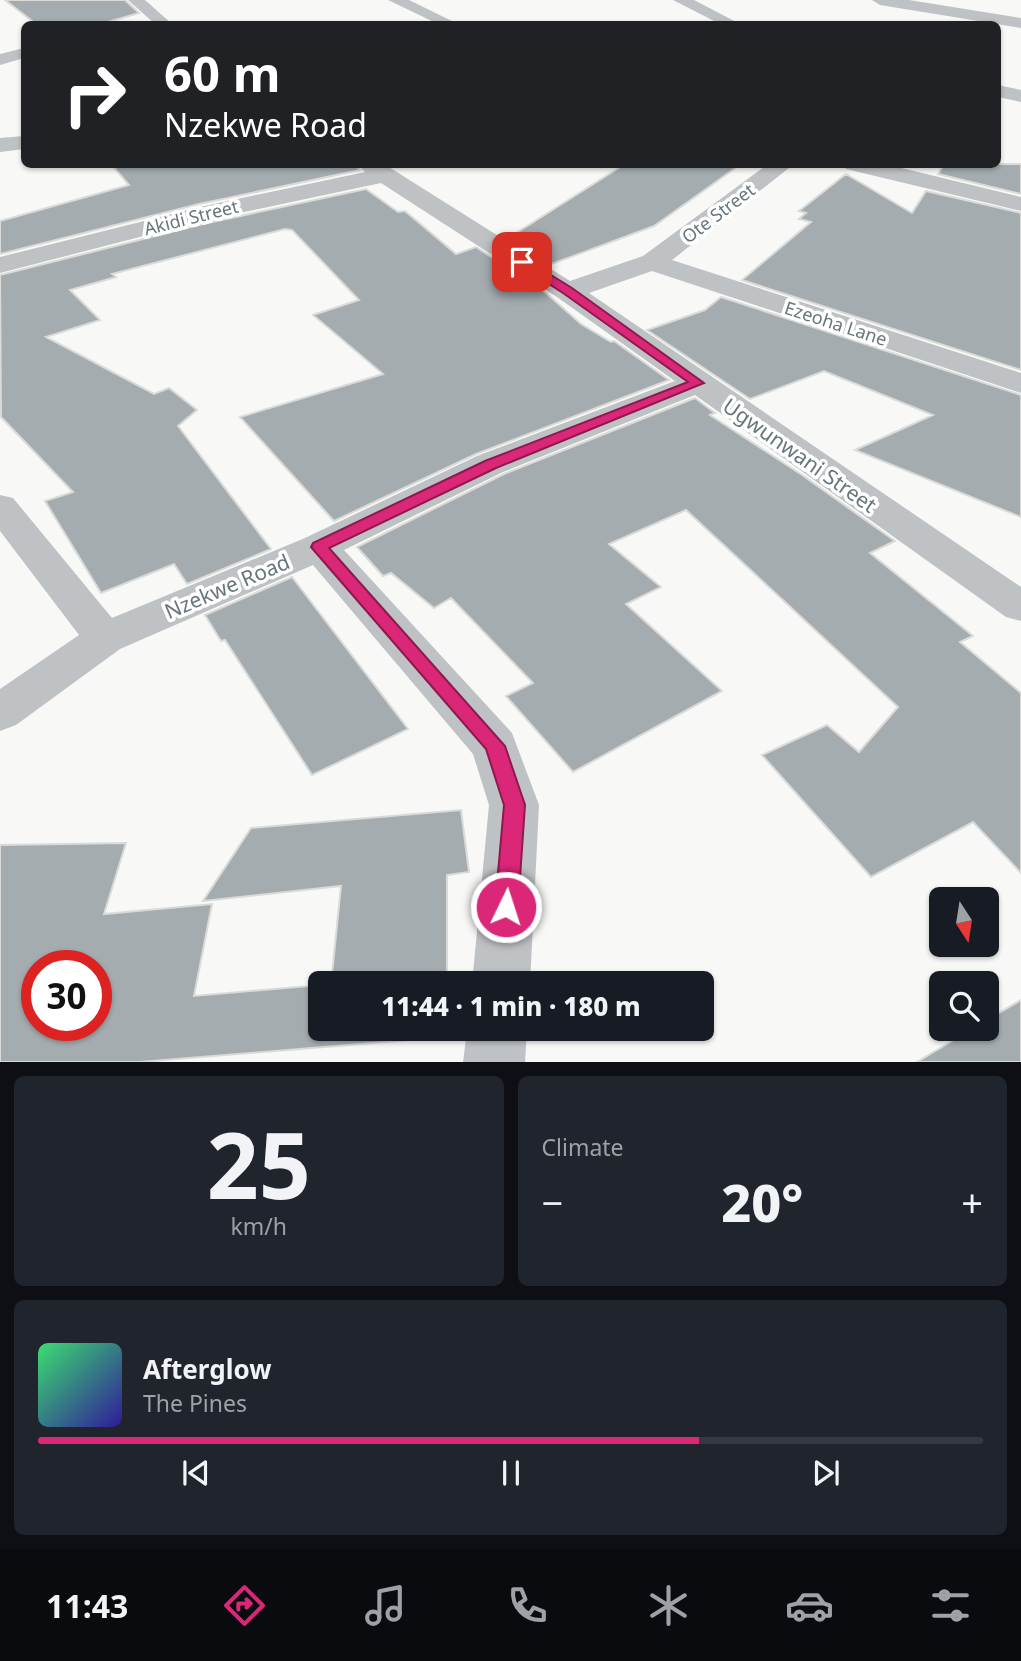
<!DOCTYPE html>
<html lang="en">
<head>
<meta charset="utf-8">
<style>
	body { margin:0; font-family:"Noto Sans",sans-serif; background:#20242c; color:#f1f3f6; height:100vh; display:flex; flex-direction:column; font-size:26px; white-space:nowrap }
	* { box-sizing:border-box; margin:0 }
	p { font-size:23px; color:#9ea1a6 }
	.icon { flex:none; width:38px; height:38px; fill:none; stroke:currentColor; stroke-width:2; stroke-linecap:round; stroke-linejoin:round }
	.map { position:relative; height:1062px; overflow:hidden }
	.details { display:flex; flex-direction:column; gap:14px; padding:14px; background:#0d0f14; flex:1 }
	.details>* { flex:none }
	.hud { position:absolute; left:21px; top:21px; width:980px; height:147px; border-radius:10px; box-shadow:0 2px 5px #0004; background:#202124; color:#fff; overflow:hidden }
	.needle { width:46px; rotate:168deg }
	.fabs { position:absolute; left:929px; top:887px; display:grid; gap:14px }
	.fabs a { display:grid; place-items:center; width:70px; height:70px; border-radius:10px; background:#171b24; box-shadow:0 2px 5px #0004; font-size:35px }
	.speed { position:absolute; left:21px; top:950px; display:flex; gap:14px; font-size:35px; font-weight:700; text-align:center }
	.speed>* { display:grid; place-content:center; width:91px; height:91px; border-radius:50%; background:#171b24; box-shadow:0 2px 5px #0004; line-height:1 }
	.speed .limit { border:10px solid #d22; background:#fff; color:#111 }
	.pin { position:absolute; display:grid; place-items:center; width:60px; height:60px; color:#fff; margin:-30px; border-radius:14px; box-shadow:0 4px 10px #0006 }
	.me { position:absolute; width:77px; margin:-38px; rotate:4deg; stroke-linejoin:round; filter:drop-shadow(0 0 5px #0008) }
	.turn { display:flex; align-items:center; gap:24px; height:147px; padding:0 28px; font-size:32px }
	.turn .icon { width:91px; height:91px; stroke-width:2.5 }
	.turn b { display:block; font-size:49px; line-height:60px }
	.big { font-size:52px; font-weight:800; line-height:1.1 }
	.details .tile { flex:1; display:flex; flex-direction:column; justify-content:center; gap:10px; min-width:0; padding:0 24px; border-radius:10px; background:#20242c }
	.details .dial { align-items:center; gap:0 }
	.dial b { font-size:91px; line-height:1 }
	.song { display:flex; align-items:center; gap:21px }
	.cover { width:84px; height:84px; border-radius:10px; background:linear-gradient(135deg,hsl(140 70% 55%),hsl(250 70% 35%)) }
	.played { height:7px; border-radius:4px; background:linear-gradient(90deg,#db2777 70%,#363941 70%) }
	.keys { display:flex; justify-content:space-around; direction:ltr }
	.heat { display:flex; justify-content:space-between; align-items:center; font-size:38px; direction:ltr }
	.details .tiles { flex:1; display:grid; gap:14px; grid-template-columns:1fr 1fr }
	.tile:last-child { grid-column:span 2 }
	.trip { position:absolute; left:308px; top:971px; width:406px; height:70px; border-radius:10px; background:#171b24; box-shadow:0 2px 5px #0004; font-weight:800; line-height:70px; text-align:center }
	.menu { display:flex; height:112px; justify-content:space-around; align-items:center; background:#090b0e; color:#9ea1a6 }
	.menu .icon { width:49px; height:49px }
	.menu .selected { color:#db2777 }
	.menu b { font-size:32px; color:#f1f3f6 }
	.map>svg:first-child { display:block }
</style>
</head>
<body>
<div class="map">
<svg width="1021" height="1063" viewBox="0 0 1021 1063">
	<rect width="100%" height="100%" fill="#f8f8f6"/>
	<!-- building -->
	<path fill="#a4acb0" stroke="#dadad8" stroke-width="2" fill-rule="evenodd" d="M5 0H125L139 13 101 24H36Z
		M111 164H355L360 170 199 204 0 254V221L129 185Z
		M625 164H741L654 226 549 265 505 237 516 233Z
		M944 164H1021V194L938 174Z
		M846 174 912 213 926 191 1021 213V370L742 280 811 222 799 219 806 213 799 211Z
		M366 189 398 212 405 211 456 254 476 247 545 292 581 324 611 342 614 341 669 380 476 454 334 521 240 417 383 374 313 315 359 300 292 230 285 229 112 274 116 277 70 290 100 320 46 337 154 394 169 388 197 410 178 426 271 549 187 584 174 564 101 593 45 501 73 492 1 417 0 275 203 224Z
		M721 297 1021 395V517L855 450 933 415 824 371 750 399 647 330 705 310Z
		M695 398 715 413 710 415 802 475 895 541 870 553 973 636 960 642 1021 693V873L973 822 871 877 762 755 827 725 859 752 898 707 686 510 609 544 661 587 626 604 722 691 573 772 506 696 533 683 451 598 434 608 391 573 383 576 357 547 504 474Z
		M292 577 408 729 312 775 225 640 221 641 205 615Z
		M461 810 469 872 447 875V984H331L341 886 203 901 251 828Z
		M126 843 104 914 212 904 194 996 320 985V1029H446V1037L140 1062H0V845ZM37 966H96V1026H37Z
		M1021 1000V1062H917L972 1029H987V1020Z"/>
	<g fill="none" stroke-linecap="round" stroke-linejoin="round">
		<!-- minor -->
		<path fill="#bec2c5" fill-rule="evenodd" d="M128 0H145L172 24H155Z
			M388 0H409L458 24H438Z
			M673 0H694L740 24H720Z
			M872 0H909L1021 18V28L880 5Z
			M24 48V58L0 65V54Z
			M998 85 1021 90V102L998 97Z
			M24 136V149L0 152V138Z
			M357 164H384L570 281 643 256 768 164H794L672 260 1021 373V393L652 271 589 293 1021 587V621L1006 617 695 395 503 472 344 550 512 733 539 805 530 984H472L489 805 473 754 313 565 120 649 16 725 0 731V689L79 635 0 531V495L13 498 112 618 305 538 477 456 675 381 557 297 381 183 202 221 0 273V257L200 207 365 172Z
			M843 164H885L1021 197V211L846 169Z
			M467 1029H527L525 1063H463Z"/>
	</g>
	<!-- route -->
	<path fill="#db2777" stroke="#8e194d" stroke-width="2" d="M518 259H525L572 288 704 383 496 468 329 548 505 746 525 805 518 907 514 914 506 917 498 914 495 907 504 805 486 749 311 547 313 543 485 461 688 382 563 293 518 264Z"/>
	<g text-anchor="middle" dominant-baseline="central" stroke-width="7" stroke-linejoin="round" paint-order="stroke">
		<!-- far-street labels -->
		<g font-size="18" fill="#66767d" stroke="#fff">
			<text transform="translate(718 213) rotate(-37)">Ote Street</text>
			<text transform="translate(191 217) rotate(-14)">Akidi Street</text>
			<text transform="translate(836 323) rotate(18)">Ezeoha Lane</text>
		</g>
		<!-- street labels -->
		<g font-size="21" fill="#66767d" stroke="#fff">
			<text transform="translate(800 455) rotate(35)">Ugwunwani Street</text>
			<text transform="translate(227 586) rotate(-23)">Nzekwe Road</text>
		</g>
	</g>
</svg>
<div class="fabs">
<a><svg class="needle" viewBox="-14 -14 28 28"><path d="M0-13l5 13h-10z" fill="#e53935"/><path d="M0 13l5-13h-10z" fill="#9ea1a6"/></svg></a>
<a><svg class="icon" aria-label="search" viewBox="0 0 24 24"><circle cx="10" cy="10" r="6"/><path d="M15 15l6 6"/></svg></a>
</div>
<div class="speed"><div class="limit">30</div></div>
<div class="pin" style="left:522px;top:262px;background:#d93025"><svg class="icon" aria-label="arrive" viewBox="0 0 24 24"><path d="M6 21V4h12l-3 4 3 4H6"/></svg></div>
<svg class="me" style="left:506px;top:907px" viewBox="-20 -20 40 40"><circle r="17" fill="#db2777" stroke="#fff" stroke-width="3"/><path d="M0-11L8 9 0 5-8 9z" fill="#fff"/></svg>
<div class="trip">11:44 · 1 min · 180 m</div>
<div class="hud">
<div class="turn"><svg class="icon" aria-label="right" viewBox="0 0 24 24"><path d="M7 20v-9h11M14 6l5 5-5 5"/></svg><div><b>60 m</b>Nzekwe Road</div></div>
</div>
</div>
<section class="details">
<div class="tiles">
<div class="tile dial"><b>25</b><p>km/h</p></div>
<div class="tile"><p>Climate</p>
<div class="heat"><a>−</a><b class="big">20°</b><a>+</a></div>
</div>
<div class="tile">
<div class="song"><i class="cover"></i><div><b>Afterglow</b><p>The Pines</p></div></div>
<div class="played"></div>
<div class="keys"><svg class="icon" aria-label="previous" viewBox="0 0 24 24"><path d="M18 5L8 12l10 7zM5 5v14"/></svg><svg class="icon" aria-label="pause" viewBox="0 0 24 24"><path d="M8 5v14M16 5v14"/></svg><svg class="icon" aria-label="next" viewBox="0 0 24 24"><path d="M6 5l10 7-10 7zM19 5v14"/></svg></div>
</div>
</div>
</section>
<nav class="menu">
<b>11:43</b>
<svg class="icon selected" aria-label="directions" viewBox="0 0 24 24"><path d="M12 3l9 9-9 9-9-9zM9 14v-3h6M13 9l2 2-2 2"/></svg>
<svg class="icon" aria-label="music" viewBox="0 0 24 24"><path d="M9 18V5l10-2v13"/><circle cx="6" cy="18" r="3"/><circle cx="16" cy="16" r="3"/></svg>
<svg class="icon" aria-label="phone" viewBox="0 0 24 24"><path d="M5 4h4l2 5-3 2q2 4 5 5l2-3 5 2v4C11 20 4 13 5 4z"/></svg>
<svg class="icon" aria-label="climate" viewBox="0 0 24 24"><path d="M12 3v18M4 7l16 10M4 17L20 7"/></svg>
<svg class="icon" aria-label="car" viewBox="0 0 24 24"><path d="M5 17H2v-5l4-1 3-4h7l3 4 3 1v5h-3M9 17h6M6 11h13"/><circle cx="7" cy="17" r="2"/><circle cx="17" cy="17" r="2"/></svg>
<svg class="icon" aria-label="filters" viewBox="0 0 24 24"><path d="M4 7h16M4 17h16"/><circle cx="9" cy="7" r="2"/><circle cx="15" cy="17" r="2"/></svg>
</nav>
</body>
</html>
